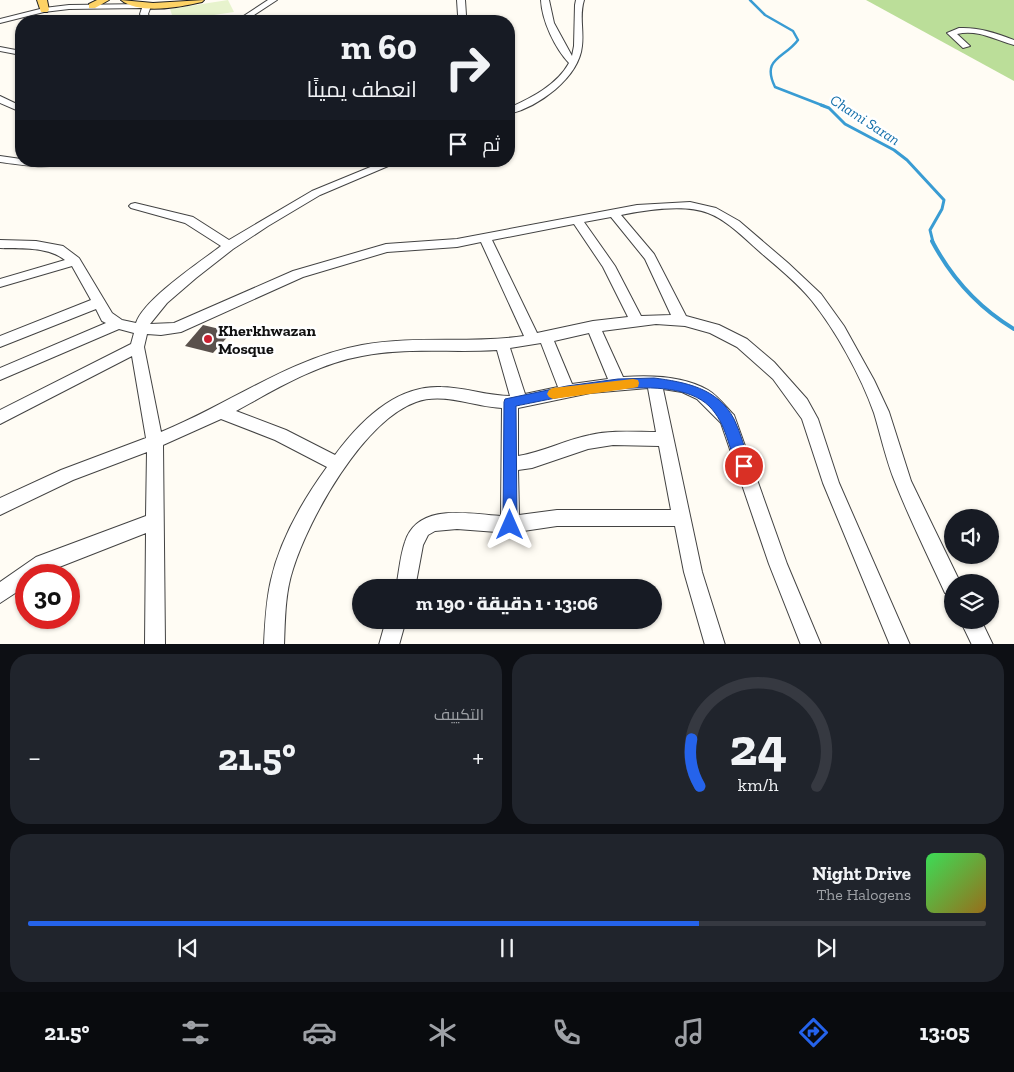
<!DOCTYPE html>
<html lang="ar">
<head>
<meta charset="utf-8">
<style>
	body { margin:0; font-family:"Zilla Slab",Cairo,serif; background:#20242c; color:#f1f3f6; direction:rtl; height:100vh; display:flex; flex-direction:column; font-size:19px; white-space:nowrap }
	* { box-sizing:border-box; margin:0 }
	p { font-size:16px; color:#9ea1a6 }
	.icon { flex:none; width:28px; height:28px; fill:none; stroke:currentColor; stroke-width:2; stroke-linecap:round; stroke-linejoin:round }
	.map { position:relative; height:644px; overflow:hidden; direction:ltr }
	.details { display:flex; flex-direction:column; gap:10px; padding:10px; background:#0d0f14; flex:1 }
	.details>* { flex:none }
	.top-card { position:absolute; left:15px; top:15px; width:500px; height:152px; border-radius:20px; box-shadow:0 1px 4px #0004; direction:rtl; background:#171b24; color:#f1f3f6; overflow:hidden }
	.controls { position:absolute; left:944px; top:509px; display:grid; gap:10px }
	.controls a { display:grid; place-items:center; width:55px; height:55px; border-radius:50%; background:#171b24; box-shadow:0 1px 4px #0004; font-size:25px }
	.speed { position:absolute; left:15px; top:564px; display:flex; gap:10px; font-size:25px; font-weight:700; text-align:center }
	.speed>* { display:grid; place-content:center; width:65px; height:65px; border-radius:50%; background:#171b24; box-shadow:0 1px 4px #0004; line-height:1 }
	.speed .limit { border:8px solid #d22; background:#fff; color:#111 }
	.pin { position:absolute; display:grid; place-items:center; width:42px; height:42px; color:#fff; margin:-21px; border:2px solid #fff; border-radius:50%; box-shadow:0 1px 5px #0007 }
	.me { position:absolute; width:55px; margin:-28px; rotate:0deg; stroke-linejoin:round; filter:drop-shadow(0 0 4px #0008) }
	.turn { display:flex; align-items:center; gap:18px; height:105px; padding:0 15px; font-size:22px }
	.turn .icon { width:65px; height:65px; stroke-width:2.5 }
	.turn b { display:block; font-size:35px; line-height:42px }
	.then { display:flex; align-items:center; height:48px; padding:0 15px; background:#0003; gap:10px; font-size:19px }
	.big { font-size:38px; font-weight:800; line-height:1.1 }
	.details .widget { flex:1; display:flex; flex-direction:column; justify-content:center; gap:8px; min-width:0; padding:0 18px; border-radius:20px; background:#20242c }
	.details .dial { align-items:center; gap:0 }
	.dial svg { height:130px; overflow:visible; fill:none; stroke:#363941; stroke-width:7; stroke-linecap:round; text-anchor:middle }
	.dial text { fill:#f1f3f6; stroke:none }
	.song { display:flex; align-items:center; gap:15px }
	.cover { width:60px; height:60px; border-radius:8px; background:linear-gradient(135deg,hsl(130 70% 55%),hsl(40 70% 35%)) }
	.played { height:5px; border-radius:2px; background:linear-gradient(90deg,#2563eb 70%,#363941 70%) }
	.keys { display:flex; justify-content:space-around; direction:ltr }
	.heat { display:flex; justify-content:space-between; align-items:center; font-size:28px; direction:ltr }
	.details .tiles { flex:1; display:grid; gap:10px; grid-template-columns:1fr 1fr }
	.widget:last-child { grid-column:span 2 }
	.trip { position:absolute; left:352px; top:579px; width:310px; height:50px; border-radius:25px; background:#171b24; box-shadow:0 1px 4px #0004; font-weight:800; line-height:50px; text-align:center; direction:rtl }
	.tab-bar { display:flex; height:80px; justify-content:space-around; align-items:center; background:#090b0e; color:#9ea1a6 }
	.tab-bar .icon { width:35px; height:35px }
	.tab-bar .current { color:#2563eb }
	.tab-bar b { font-size:22px; color:#f1f3f6 }
	.map>svg:first-child { display:block }
</style>
</head>
<body>
<div class="map">
<svg width="1014" height="645" viewBox="0 0 1014 645">
	<rect width="100%" height="100%" fill="#fffcf4"/>
	<!-- forest -->
	<path fill="#bbde99" d="M866 0H1014V81Z"/>
	<!-- pitch -->
	<path fill="#e7f3cd" d="M228 0 234 12 174 21 170 9Z"/>
	<g fill="none" stroke-linecap="round" stroke-linejoin="round">
		<!-- stream-far2 -->
		<path stroke="#399cd3" stroke-width="2.5" d="M750 0 765 15 793 31 798 40C784 59 761 58 775 87L824 106"/>
		<!-- stream-far1 -->
		<path stroke="#399cd3" stroke-width="3" d="M821 105 829 108 845 124 894 150 907 160 944 200 942 209 930 230 933 242"/>
		<!-- stream -->
		<path stroke="#399cd3" stroke-width="4" d="M932 241C951 277 979 308 1014 329"/>
	</g>
	<!-- building -->
	<path fill="#5a514c" d="M203 325 232 332 213 353 185 346Z"/>
	<g fill="none" stroke-linecap="round" stroke-linejoin="round">
		<defs>
			<path id="minor" d="M268 0H277L245 21H236Z
				M457 0H465L466 15 462 21H454L458 15Z
				M541 0H549L554 23 572 56 574 46 575 5 576 0H584C579 16 584 30 582 46 579 78 538 107 509 114V108C531 98 557 85 569 63 555 48 542 21 541 0Z
				M147 4 151 6 148 14 151 21H143L140 14 142 8 69 9 44 12 0 23V19L44 8 69 5Z
				M959 28C978 27 996 33 1014 40V45C995 40 978 29 957 34L970 46 963 48 947 33Z
				M0 47 21 51V55L0 51Z
				M0 96 21 106V112L0 103Z
				M0 156 21 159V161H65C53 171 15 164 0 162Z
				M385 161H400L320 195 268 226 233 249 196 278 167 303 150 324 174 323 293 271 386 244 457 239 637 205 690 202 716 208 739 221 788 263 821 294 844 326 874 380 889 412 911 481 960 582H952V595L945 593C928 556 910 520 895 482 886 460 881 436 874 413 861 376 836 331 812 301 797 282 777 267 759 251 744 238 727 220 708 213 685 204 645 210 621 215L654 254 686 316 719 325 747 339 774 362 807 399 818 419 839 483 910 645H890L823 483 802 419 773 379 737 347 710 333 685 326 656 324 602 331 623 377C650 375 684 376 708 390 718 396 726 407 734 415L787 564 821 645H801L769 564 721 423 697 399 682 392 663 389 702 572 725 645H705L684 572 675 526H557L510 533 457 529 435 531 428 535 423 545 415 588H396C399 573 400 556 405 542 418 502 469 514 501 516L502 408C474 407 444 392 416 402 363 421 309 518 293 569 285 593 285 619 284 645H264C265 623 266 601 271 580 280 540 303 500 327 467L275 440 221 419 163 445 165 645H145L146 533 49 571 43 575H26V586L0 603V582L36 557 146 516 147 452 73 480 0 515V498L61 470 146 438 132 356 0 424V410L131 344 134 333 119 329 0 380V368L106 323 102 321 96 309 0 347V336L91 300 72 266 0 287V279L65 260C47 246 22 249 0 248V240L36 241 63 246 79 258 112 313 122 320 136 323C144 299 200 262 221 246L185 223 131 208 129 206 131 204 135 203 193 217 229 240 312 191ZM611 217 645 259 671 315 641 316 615 266 584 222ZM574 224 603 267 628 317 593 321 537 333 492 240ZM481 242 524 336C471 344 416 335 362 345 290 358 228 405 161 432L144 347 147 334 161 335 181 332 303 277 387 252 457 247ZM589 333 608 379 572 384 554 341ZM541 343 558 387 525 394 510 348ZM497 350 510 396C487 396 464 387 441 387 396 385 360 421 335 455L286 430 236 411C276 389 317 364 362 356 407 347 452 353 497 350ZM648 388 656 432C634 432 612 430 590 435 565 440 543 452 518 456V408L590 393ZM613 445 659 446 671 510H557L519 515 518 470 532 468 588 449Z
				M386 620H406L399 645H379Z
				M960 620H981L993 645H972Z"/>
			<path id="major" d="M37 0H47L49 10 47 12H41Z
				M97 0H109L95 8H89V4Z
				M121 0 153 3 204 0 202 2C181 7 139 15 121 0Z"/>
		</defs>
		<!-- minor casing -->
		<use href="#minor" stroke="#434343" stroke-width="2"/>
		<!-- major casing -->
		<use href="#major" stroke="#212121" stroke-width="2"/>
		<!-- minor -->
		<use href="#minor" fill="#fff" fill-rule="evenodd"/>
		<!-- major -->
		<use href="#major" fill="#fdd265" fill-rule="evenodd"/>
	</g>
	<!-- route -->
	<path fill="#2563eb" stroke="#184099" d="M654 378C685 382 718 388 734 419 741 433 745 451 751 466L749 471 744 473 739 471C728 448 727 424 709 406 672 370 562 397 516 406L517 525 515 530 510 532 505 530 503 525 504 402 505 399 567 386 618 379Z"/>
	<!-- slow -->
	<path fill="#f59e0b" d="M633 379 638 380 639 383 638 387 633 388 553 399 549 397 547 394 549 390 553 388Z"/>
	<!-- markers -->
	<circle fill="#c82130" stroke="#fff" stroke-width="2" cx="208" cy="339" r="5"/>
	<g text-anchor="middle" dominant-baseline="central" stroke-width="5" stroke-linejoin="round" paint-order="stroke">
		<!-- far-water labels -->
		<g font-size="15" font-style="italic" fill="#126ea9" stroke="#fff">
			<text transform="translate(865 120) rotate(33)">Chami Saran</text>
		</g>
		<!-- poi labels -->
		<g font-size="16" font-weight="bold" fill="#101010" stroke="#fff" text-anchor="start">
			<text x="218" y="330">Kherkhwazan<tspan x="218" dy="18">Mosque</tspan></text>
		</g>
	</g>
</svg>
<div class="controls">
<a><svg class="icon" aria-label="sound" viewBox="0 0 24 24"><path d="M4 9h4l5-4v14l-5-4H4zM17 9q2 3 0 6"/></svg></a>
<a><svg class="icon" aria-label="layers" viewBox="0 0 24 24"><path d="M12 4l9 5-9 5-9-5zM3 14l9 5 9-5"/></svg></a>
</div>
<div class="speed"><div class="limit">30</div></div>
<div class="pin" style="left:744px;top:466px;background:#d93025"><svg class="icon" aria-label="arrive" viewBox="0 0 24 24"><path d="M6 21V4h12l-3 4 3 4H6"/></svg></div>
<svg class="me" style="left:510px;top:525px" viewBox="-20 -20 40 40"><path d="M0-17L14 15 0 8-14 15z" fill="#2563eb" stroke="#fff" stroke-width="4"/></svg>
<div class="trip">13:06 · 1 دقيقة · 190 m</div>
<div class="top-card">
<div class="turn"><svg class="icon" aria-label="right" viewBox="0 0 24 24"><path d="M7 20v-9h11M14 6l5 5-5 5"/></svg><div><b>60 m</b>انعطف يمينًا</div></div>
<div class="then">ثم<svg class="icon" aria-label="arrive" viewBox="0 0 24 24"><path d="M6 21V4h12l-3 4 3 4H6"/></svg></div>
</div>
</div>
<section class="details">
<div class="tiles">
<div class="widget dial"><svg viewBox="0 0 100 80">
<path d="M14 69A42 42 0 1 1 86 69"/>
<path d="M14 69A42 42 0 0 1 9 40" stroke="#2563eb"/>
<text x="50" y="56" font-size="32" font-weight="700">24</text>
<text x="50" y="72" font-size="11">km/h</text>
</svg></div>
<div class="widget"><p>التكييف</p>
<div class="heat"><a>−</a><b class="big">21.5°</b><a>+</a></div>
</div>
<div class="widget">
<div class="song"><i class="cover"></i><div><b>Night Drive</b><p>The Halogens</p></div></div>
<div class="played"></div>
<div class="keys"><svg class="icon" aria-label="previous" viewBox="0 0 24 24"><path d="M18 5L8 12l10 7zM5 5v14"/></svg><svg class="icon" aria-label="pause" viewBox="0 0 24 24"><path d="M8 5v14M16 5v14"/></svg><svg class="icon" aria-label="next" viewBox="0 0 24 24"><path d="M6 5l10 7-10 7zM19 5v14"/></svg></div>
</div>
</div>
</section>
<nav class="tab-bar">
<b>13:05</b>
<svg class="icon current" aria-label="directions" viewBox="0 0 24 24"><path d="M12 3l9 9-9 9-9-9zM9 14v-3h6M13 9l2 2-2 2"/></svg>
<svg class="icon" aria-label="music" viewBox="0 0 24 24"><path d="M9 18V5l10-2v13"/><circle cx="6" cy="18" r="3"/><circle cx="16" cy="16" r="3"/></svg>
<svg class="icon" aria-label="phone" viewBox="0 0 24 24"><path d="M5 4h4l2 5-3 2q2 4 5 5l2-3 5 2v4C11 20 4 13 5 4z"/></svg>
<svg class="icon" aria-label="climate" viewBox="0 0 24 24"><path d="M12 3v18M4 7l16 10M4 17L20 7"/></svg>
<svg class="icon" aria-label="car" viewBox="0 0 24 24"><path d="M5 17H2v-5l4-1 3-4h7l3 4 3 1v5h-3M9 17h6M6 11h13"/><circle cx="7" cy="17" r="2"/><circle cx="17" cy="17" r="2"/></svg>
<svg class="icon" aria-label="filters" viewBox="0 0 24 24"><path d="M4 7h16M4 17h16"/><circle cx="9" cy="7" r="2"/><circle cx="15" cy="17" r="2"/></svg>
<b>21.5°</b>
</nav>
</body>
</html>
